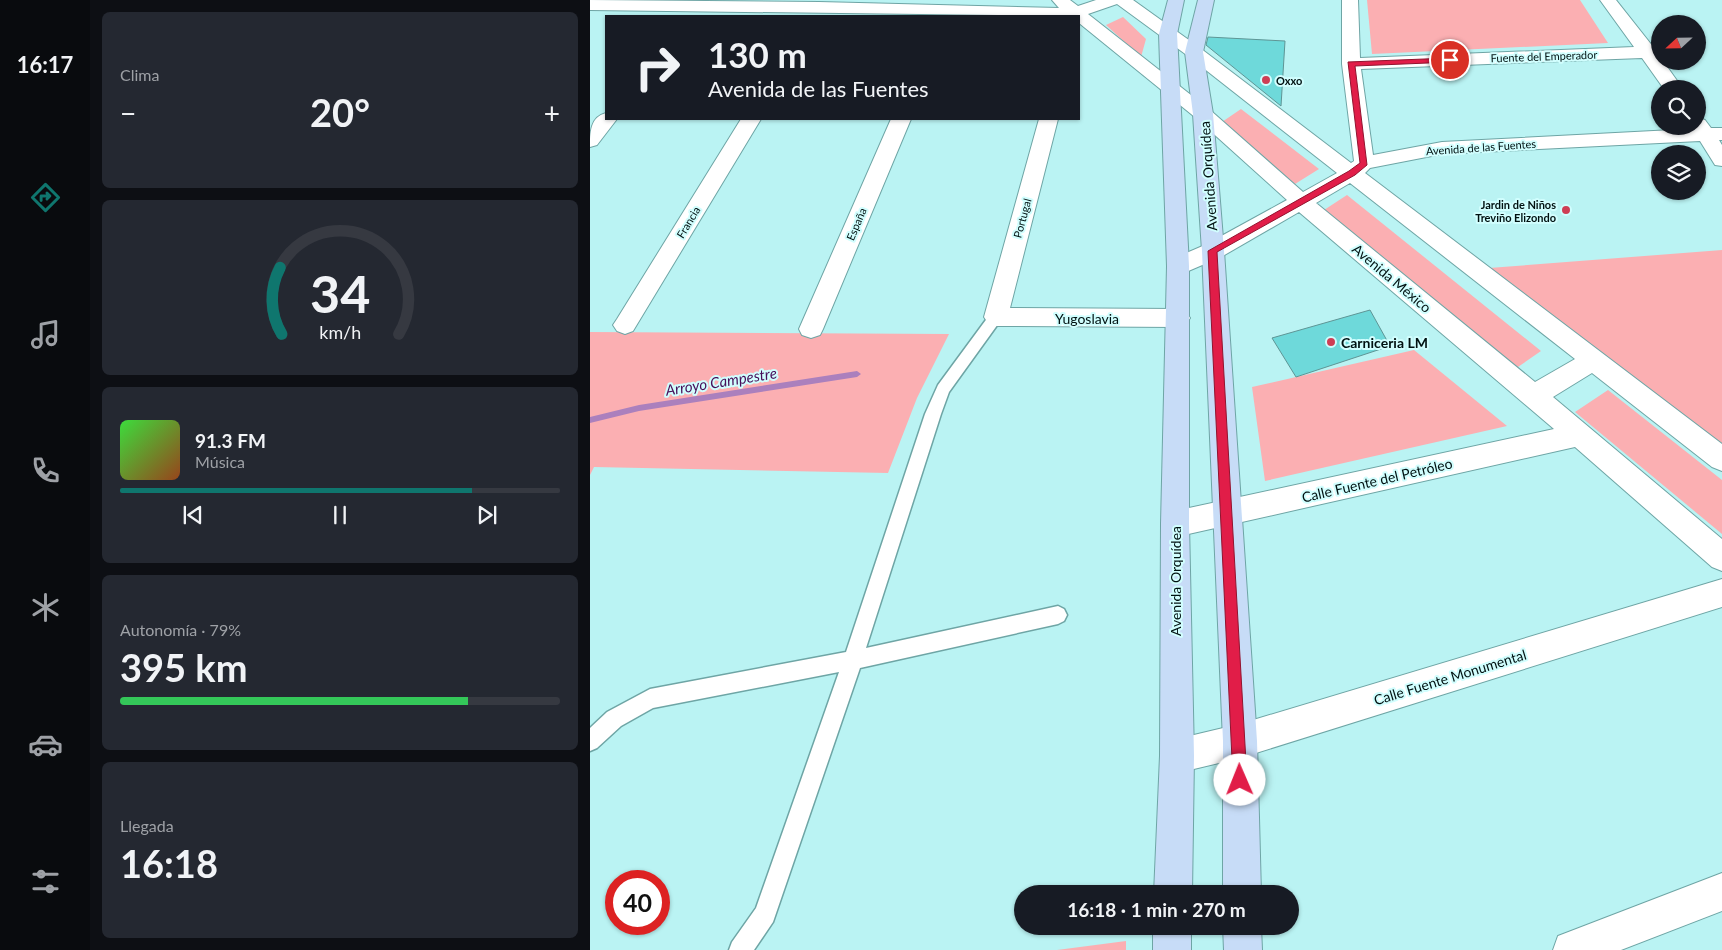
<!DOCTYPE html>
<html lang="es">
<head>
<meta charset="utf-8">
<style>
	body { margin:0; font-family:Lato,sans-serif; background:#242831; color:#f1f3f6; height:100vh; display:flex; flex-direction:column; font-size:19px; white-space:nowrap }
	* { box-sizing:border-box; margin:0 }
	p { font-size:16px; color:#9ea1a6 }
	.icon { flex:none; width:28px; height:28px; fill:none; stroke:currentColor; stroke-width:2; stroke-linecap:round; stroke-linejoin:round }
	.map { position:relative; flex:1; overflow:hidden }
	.drawer { display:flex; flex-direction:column; gap:12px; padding:12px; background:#0d0f14; width:500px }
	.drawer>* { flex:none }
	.top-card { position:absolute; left:15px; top:15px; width:475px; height:105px; border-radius:0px; box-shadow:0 1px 4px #0004; background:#171b24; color:#f1f3f6; overflow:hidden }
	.needle { width:32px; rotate:248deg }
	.buttons { position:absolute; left:1061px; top:15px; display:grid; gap:10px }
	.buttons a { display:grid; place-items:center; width:55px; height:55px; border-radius:50%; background:#171b24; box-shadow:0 1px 4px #0004; font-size:25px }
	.speed { position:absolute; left:15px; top:870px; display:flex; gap:10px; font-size:25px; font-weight:700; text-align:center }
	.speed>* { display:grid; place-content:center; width:65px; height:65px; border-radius:50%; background:#171b24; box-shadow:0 1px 4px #0004; line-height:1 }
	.speed .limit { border:8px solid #d22; background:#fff; color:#111 }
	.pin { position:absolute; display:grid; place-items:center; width:42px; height:42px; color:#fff; margin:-21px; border:2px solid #fff; border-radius:50%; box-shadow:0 1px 5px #0007 }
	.me { position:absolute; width:55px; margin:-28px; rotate:359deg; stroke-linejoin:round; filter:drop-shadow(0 0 4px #0008) }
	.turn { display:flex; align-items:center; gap:18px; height:105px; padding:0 20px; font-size:22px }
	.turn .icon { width:65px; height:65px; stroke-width:2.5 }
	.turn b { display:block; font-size:35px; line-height:42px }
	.big { font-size:38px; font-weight:700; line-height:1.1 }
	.drawer .widget { flex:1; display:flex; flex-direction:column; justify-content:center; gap:8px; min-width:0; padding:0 18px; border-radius:8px; background:#242831 }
	.drawer .dial { align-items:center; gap:0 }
	.dial svg { height:130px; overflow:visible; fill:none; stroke:#363941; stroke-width:7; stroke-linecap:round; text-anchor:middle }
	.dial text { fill:#f1f3f6; stroke:none }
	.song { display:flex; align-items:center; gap:15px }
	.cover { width:60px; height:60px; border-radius:8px; background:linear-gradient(135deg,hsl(120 70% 55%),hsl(20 70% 35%)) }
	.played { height:5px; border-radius:2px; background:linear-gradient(90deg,#0f766e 80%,#363941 80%) }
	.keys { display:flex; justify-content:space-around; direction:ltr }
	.heat { display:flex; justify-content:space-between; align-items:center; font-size:28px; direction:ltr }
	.charge { height:8px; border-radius:4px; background:linear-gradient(90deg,#34c759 79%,#363941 0) }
	.trip { position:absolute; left:424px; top:885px; width:285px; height:50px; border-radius:25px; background:#171b24; box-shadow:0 1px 4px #0004; font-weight:700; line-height:50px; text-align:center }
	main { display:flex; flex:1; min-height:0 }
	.tab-bar { display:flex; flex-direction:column; width:90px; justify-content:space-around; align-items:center; background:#090b0e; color:#9ea1a6 }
	.tab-bar .icon { width:35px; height:35px }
	.tab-bar .selected { color:#0f766e }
	.tab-bar b { font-size:22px; color:#f1f3f6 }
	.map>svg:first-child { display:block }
</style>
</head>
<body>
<main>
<nav class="tab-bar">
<b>16:17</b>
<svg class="icon selected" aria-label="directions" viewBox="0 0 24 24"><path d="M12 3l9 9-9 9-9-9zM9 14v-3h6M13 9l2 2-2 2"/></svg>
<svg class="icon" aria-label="music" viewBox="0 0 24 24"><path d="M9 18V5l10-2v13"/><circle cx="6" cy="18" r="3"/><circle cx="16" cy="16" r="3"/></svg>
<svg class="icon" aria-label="phone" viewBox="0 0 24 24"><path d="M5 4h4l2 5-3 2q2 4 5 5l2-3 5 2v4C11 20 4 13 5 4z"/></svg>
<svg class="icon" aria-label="climate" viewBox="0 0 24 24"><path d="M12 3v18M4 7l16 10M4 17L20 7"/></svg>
<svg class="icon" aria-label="car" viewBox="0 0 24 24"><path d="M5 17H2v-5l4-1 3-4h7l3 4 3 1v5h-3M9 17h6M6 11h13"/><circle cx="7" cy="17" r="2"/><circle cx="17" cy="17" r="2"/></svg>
<svg class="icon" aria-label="filters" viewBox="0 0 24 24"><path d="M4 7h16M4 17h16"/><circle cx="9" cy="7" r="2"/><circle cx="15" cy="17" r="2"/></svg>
</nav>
<section class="drawer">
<div class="widget"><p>Clima</p>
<div class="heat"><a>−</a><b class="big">20°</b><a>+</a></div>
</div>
<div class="widget dial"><svg viewBox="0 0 100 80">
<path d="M14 69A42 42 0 1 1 86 69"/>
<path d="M14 69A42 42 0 0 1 13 28" stroke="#0f766e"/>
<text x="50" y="56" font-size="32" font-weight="700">34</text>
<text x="50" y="72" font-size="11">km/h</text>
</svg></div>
<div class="widget">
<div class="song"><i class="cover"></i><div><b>91.3 FM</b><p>Música</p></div></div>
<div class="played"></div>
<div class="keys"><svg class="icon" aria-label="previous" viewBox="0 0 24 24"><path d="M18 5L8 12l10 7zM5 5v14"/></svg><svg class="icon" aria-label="pause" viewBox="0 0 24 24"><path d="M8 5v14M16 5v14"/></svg><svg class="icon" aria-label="next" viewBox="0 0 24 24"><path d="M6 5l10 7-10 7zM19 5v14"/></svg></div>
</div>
<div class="widget"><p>Autonomía · 79%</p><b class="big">395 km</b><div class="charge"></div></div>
<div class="widget"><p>Llegada</p><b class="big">16:18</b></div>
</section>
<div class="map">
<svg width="1132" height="950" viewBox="0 0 1132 950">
	<rect width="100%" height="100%" fill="#baf3f3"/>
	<!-- green -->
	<path fill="#fbafb2" d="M777 0H990L1018 43 782 54Z
		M533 17 556 39 551 57 516 25Z
		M651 109 729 169 705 184 629 124Z
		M757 195 951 351 925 369 731 212Z
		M1132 250V445L899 268Z
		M0 332 359 334 327 398 298 473 4 467 0 475Z
		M824 350 917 426 675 481 662 387Z
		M1018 390 1132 480V534L985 412Z
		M536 941V950H467Z"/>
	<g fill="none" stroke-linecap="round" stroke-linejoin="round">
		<!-- stream -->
		<path fill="#ab80bd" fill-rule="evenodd" d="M267 371 271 374 267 377 49 411 0 423V417L49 405Z"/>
	</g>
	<!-- building -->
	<path fill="#6ed9da" stroke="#5e9595" d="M618 37 695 41 691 106 616 45Z
		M780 310 800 346 706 377 682 338Z"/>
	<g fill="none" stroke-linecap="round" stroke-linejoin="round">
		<defs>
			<path id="lane" d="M406 312 411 313 413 317 359 392 351 414 276 648 468 606 474 609 477 615 474 621 468 624 270 668 183 922 164 950H139L142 942 166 908 249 672 63 708 31 726 7 748 0 751V728L17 712 60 689 256 652 335 414 348 385 401 313Z"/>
			<path id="street" d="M0 0 229 2 469 8 462 0H480L488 6 506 0H543L610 48 761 163 764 161 752 64V0H768L770 58 1044 47 1010 0H1026L1064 48 1070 61H1073L1093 89H1074L1052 58 771 69 783 155 852 142 1102 129 1100 126H1108V118L1115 120 1121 128H1132V140H1129L1132 145V166L1125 165 1110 141 852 154 780 168 775 173 1132 444V471L1122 467 1002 373 963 397 1132 539V571L1122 567 985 447 585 537 575 533 571 524 575 515 585 511 964 429 709 212 631 257 596 272 588 274 580 272 577 266 580 260 615 245 697 200 606 118 489 23V16L0 10ZM527 4 598 56 747 173 713 192 620 110 498 14ZM760 183 985 359 945 382 726 203Z
				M16 113V119H27L7 145 0 147C0 133 0 117 16 113Z
				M151 119H171L43 331 35 334 27 331 23 325 27 319Z
				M301 119H321L233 329 230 335 221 338 212 335 209 329Z
				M449 119H468L420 308 588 309 596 312 600 318 596 324 588 327 406 326 398 323 394 317Z
				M1132 579V607L650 758 587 773 575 768 570 756 575 744 587 739 650 724Z
				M1132 873V911L1031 950H963L968 936Z"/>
			<path id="secondary" d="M578 0H594L587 34 599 266V524L604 756 602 894H564L570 756 571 524 577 266 569 34Z
				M608 0H624L613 52 623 114 634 251 667 741 671 894H633V741L612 251 603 114 595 52Z
				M563 926H601V950H563Z
				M633 926H671L672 950H634Z"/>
		</defs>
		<!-- lane casing -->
		<use href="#lane" stroke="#6ea5a5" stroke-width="3"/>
		<!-- street casing -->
		<use href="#street" stroke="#6ea5a5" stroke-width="2"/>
		<!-- secondary casing -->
		<use href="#secondary" stroke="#6ea5a5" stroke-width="2"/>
		<!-- lane -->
		<use href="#lane" fill="#fff" fill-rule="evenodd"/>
		<!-- street -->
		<use href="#street" fill="#fff" fill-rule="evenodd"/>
		<!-- secondary -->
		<use href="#secondary" fill="#c7dcf7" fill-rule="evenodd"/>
	</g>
	<!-- route -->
	<path fill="#e11d48" stroke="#92132f" d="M860 58 862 59V62L765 66 777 165 765 175 627 252 657 780 655 785 650 787 645 785 643 780 618 251 759 171 770 163 758 62Z"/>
	<!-- markers -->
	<g fill="#ce3e55" stroke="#d1fefe" stroke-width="2">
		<circle cx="676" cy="80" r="5"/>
		<circle cx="976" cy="210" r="5"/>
		<circle cx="741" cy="342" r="5"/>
	</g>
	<g text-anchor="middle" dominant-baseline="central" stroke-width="4" stroke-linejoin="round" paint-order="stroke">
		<!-- far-street labels -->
		<g font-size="11" fill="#011" stroke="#d1fefe">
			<text transform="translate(954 56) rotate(-2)">Fuente del Emperador</text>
			<text transform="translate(891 147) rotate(-4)">Avenida de las Fuentes</text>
			<text transform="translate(432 218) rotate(-75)">Portugal</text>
			<text transform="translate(98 222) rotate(-59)">Francia</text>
			<text transform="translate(266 224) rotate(-67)">España</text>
		</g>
		<!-- far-poi labels -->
		<g font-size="11" font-weight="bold" fill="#011" stroke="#d1fefe" text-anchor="start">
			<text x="686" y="80">Oxxo</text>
			<text x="966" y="204" text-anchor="end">Jardin de Niños<tspan x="966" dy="13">Treviño Elizondo</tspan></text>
		</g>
		<!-- street labels -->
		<g font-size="14" fill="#011" stroke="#d1fefe">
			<text transform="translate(618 176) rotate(-94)">Avenida Orquídea</text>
			<text transform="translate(802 278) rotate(40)">Avenida México</text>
			<text x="497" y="318">Yugoslavia</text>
			<text transform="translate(787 480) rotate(-13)">Calle Fuente del Petróleo</text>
			<text transform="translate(585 581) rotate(-90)">Avenida Orquídea</text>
			<text transform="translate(860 677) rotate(-17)">Calle Fuente Monumental</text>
		</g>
		<!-- poi labels -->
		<g font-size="14" font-weight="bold" fill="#011" stroke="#d1fefe" text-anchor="start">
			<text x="751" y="342">Carniceria LM</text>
		</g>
		<!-- water labels -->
		<g font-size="15" font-style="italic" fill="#470e59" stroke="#d1fefe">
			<text transform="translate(131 381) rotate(-9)">Arroyo Campestre</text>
		</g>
	</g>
</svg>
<div class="buttons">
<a><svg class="needle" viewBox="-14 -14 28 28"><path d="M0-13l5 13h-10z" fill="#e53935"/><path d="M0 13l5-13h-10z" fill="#9ea1a6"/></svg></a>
<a><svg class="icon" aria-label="search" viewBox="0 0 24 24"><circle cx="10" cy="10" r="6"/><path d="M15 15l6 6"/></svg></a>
<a><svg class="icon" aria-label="layers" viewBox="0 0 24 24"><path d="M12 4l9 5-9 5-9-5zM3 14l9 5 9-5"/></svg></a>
</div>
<div class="speed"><div class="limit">40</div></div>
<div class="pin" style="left:860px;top:60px;background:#d93025"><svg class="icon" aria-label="arrive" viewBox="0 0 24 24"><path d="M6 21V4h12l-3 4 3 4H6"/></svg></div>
<svg class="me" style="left:650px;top:780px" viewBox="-20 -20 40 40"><circle r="19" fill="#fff"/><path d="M0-13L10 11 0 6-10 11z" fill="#e11d48"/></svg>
<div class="trip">16:18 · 1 min · 270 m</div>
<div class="top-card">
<div class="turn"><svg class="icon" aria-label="right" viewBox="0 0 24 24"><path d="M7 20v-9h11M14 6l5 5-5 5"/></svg><div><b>130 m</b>Avenida de las Fuentes</div></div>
</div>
</div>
</main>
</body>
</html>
